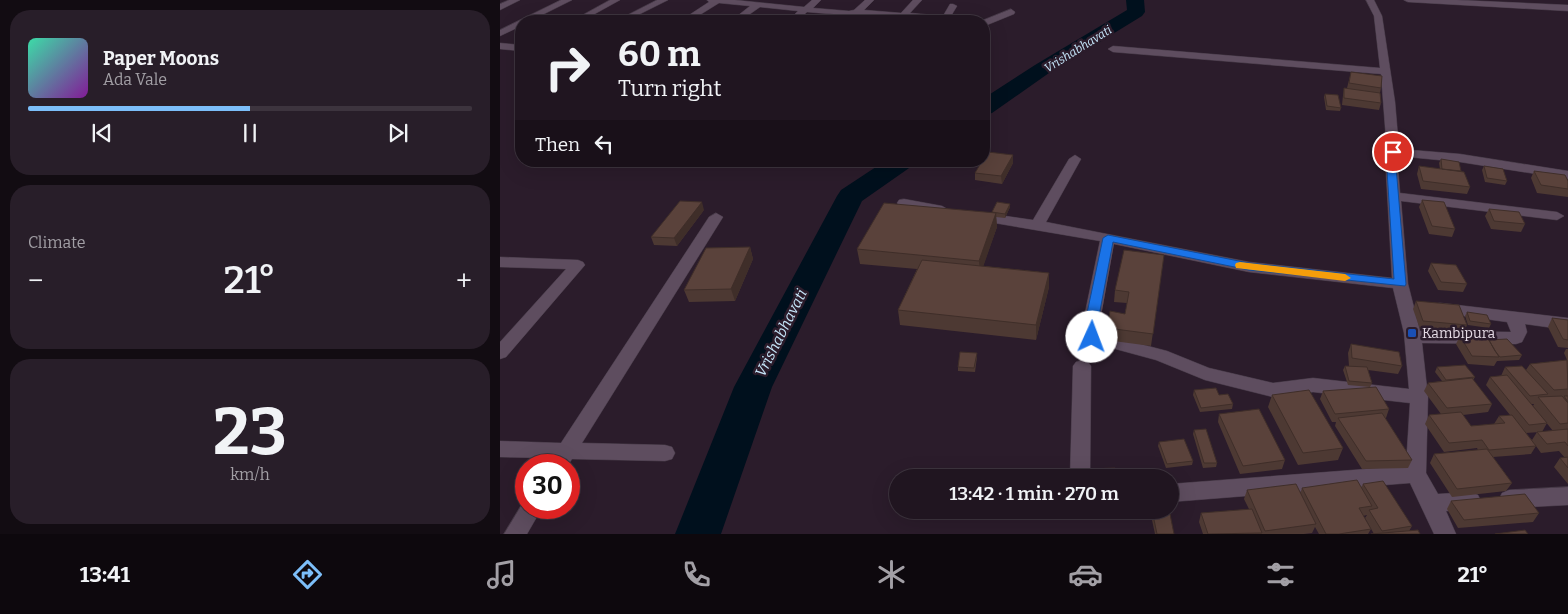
<!DOCTYPE html>
<html lang="en">
<head>
<meta charset="utf-8">
<style>
	body { margin:0; font-family:Bitter,serif; background:#281e29; color:#f1f3f6; height:100vh; display:flex; flex-direction:column; font-size:19px; white-space:nowrap }
	* { box-sizing:border-box; margin:0 }
	p { font-size:16px; color:#a29fa5 }
	.icon { flex:none; width:28px; height:28px; fill:none; stroke:currentColor; stroke-width:2; stroke-linecap:round; stroke-linejoin:round }
	.map { position:relative; flex:1; overflow:hidden }
	.details { display:flex; flex-direction:column; gap:10px; padding:10px; background:#120c12; width:500px }
	.details>* { flex:none }
	.top-card { position:absolute; left:15px; top:15px; width:475px; height:152px; border-radius:20px; box-shadow:0 5px 20px #0002,0 0 0 1px #3d343e; background:#201520; color:#f1f3f6; overflow:hidden }
	.speed { position:absolute; left:15px; top:454px; display:flex; gap:10px; font-size:25px; font-weight:700; text-align:center }
	.speed>* { display:grid; place-content:center; width:65px; height:65px; border-radius:50%; background:#201520; box-shadow:0 5px 20px #0002,0 0 0 1px #3d343e; line-height:1 }
	.speed .limit { border:8px solid #d22; background:#fff; color:#111 }
	.pin { position:absolute; display:grid; place-items:center; width:42px; height:42px; color:#fff; margin:-21px; border:2px solid #fff; border-radius:50%; box-shadow:0 1px 5px #0007 }
	.me { position:absolute; width:55px; margin:-28px; rotate:2deg; stroke-linejoin:round; filter:drop-shadow(0 0 4px #0008) }
	.turn { display:flex; align-items:center; gap:18px; height:105px; padding:0 20px; font-size:22px }
	.turn .icon { width:65px; height:65px; stroke-width:2.5 }
	.turn b { display:block; font-size:35px; line-height:42px }
	.then { display:flex; align-items:center; height:48px; padding:0 20px; background:#0003; gap:10px; font-size:19px }
	.big { font-size:38px; font-weight:600; line-height:1.1 }
	.details .tile { flex:1; display:flex; flex-direction:column; justify-content:center; gap:8px; min-width:0; padding:0 18px; border-radius:20px; background:#281e29 }
	.details .dial { align-items:center; gap:0 }
	.dial b { font-size:65px; line-height:1 }
	.song { display:flex; align-items:center; gap:15px }
	.cover { width:60px; height:60px; border-radius:8px; background:linear-gradient(135deg,hsl(160 70% 55%),hsl(290 70% 35%)) }
	.played { height:5px; border-radius:2px; background:linear-gradient(90deg,#7cbef9 50%,#3d343e 50%) }
	.keys { display:flex; justify-content:space-around; direction:ltr }
	.heat { display:flex; justify-content:space-between; align-items:center; font-size:28px; direction:ltr }
	.trip { position:absolute; left:389px; top:469px; width:290px; height:50px; border-radius:25px; background:#201520; box-shadow:0 5px 20px #0002,0 0 0 1px #3d343e; font-weight:600; line-height:50px; text-align:center }
	.tabs { display:flex; height:80px; justify-content:space-around; align-items:center; background:#0d080d; color:#a29fa5 }
	.tabs .icon { width:35px; height:35px }
	.tabs .active { color:#7cbef9 }
	.tabs b { font-size:22px; color:#f1f3f6 }
	main { display:flex; flex:1; min-height:0 }
	.map>svg:first-child { display:block }
</style>
</head>
<body>
<main>
<section class="details">
<div class="tile">
<div class="song"><i class="cover"></i><div><b>Paper Moons</b><p>Ada Vale</p></div></div>
<div class="played"></div>
<div class="keys"><svg class="icon" aria-label="previous" viewBox="0 0 24 24"><path d="M18 5L8 12l10 7zM5 5v14"/></svg><svg class="icon" aria-label="pause" viewBox="0 0 24 24"><path d="M8 5v14M16 5v14"/></svg><svg class="icon" aria-label="next" viewBox="0 0 24 24"><path d="M6 5l10 7-10 7zM19 5v14"/></svg></div>
</div>
<div class="tile"><p>Climate</p>
<div class="heat"><a>−</a><b class="big">21°</b><a>+</a></div>
</div>
<div class="tile dial"><b>23</b><p>km/h</p></div>
</section>
<div class="map">
<svg width="1068" height="534" viewBox="0 0 1068 534">
	<rect width="100%" height="100%" fill="#2b1c2b"/>
	<g fill="none" stroke-linecap="round" stroke-linejoin="round">
		<!-- river -->
		<path fill="#00101d" fill-rule="evenodd" d="M626 0H644L645 12 642 16 549 73 492 113 484 115V98L535 65 627 10Z
			M385 161H416L412 166 362 201 272 387 221 534H175L234 387 337 196 341 190Z"/>
		<defs>
			<path id="street" d="M9 0H20L0 10V4Z
				M61 0H72L30 21H21V26L0 36V30Z
				M110 0H120L82 21H72Z
				M157 0H168L126 21H116Z
				M207 0H235L304 7 312 0H321L313 8 349 11 354 10 365 0H374L364 10 401 13 413 0H422L410 13 443 16 450 4H453L457 6 451 16 476 18 480 21H444L405 18 399 21 396 19 397 18C367 15 338 15 307 12L297 21H288L298 11 260 7 240 21H231L250 6 219 3 190 21H180L209 2Z
				M866 0H874L882 16 895 102 899 149 960 154 1068 171V179L960 162 897 156 900 193 1057 212 1064 216 1057 220 901 201 908 284 920 331 1011 332 1007 322 934 312 932 308 934 304 940 303 1068 318V330L1025 324 1027 332 1022 342 1016 344 922 343 928 397 926 473 938 494 971 492 978 495 981 501 978 507 971 510 946 511 956 534H934L910 483 670 502V484L906 466 910 403 813 392 773 397 705 380 656 360 586 341 581 332 600 241 477 220 470 216 477 212 533 220 569 159 575 155 581 159 546 222 749 262 892 278 885 155 887 152 881 74 613 52 608 49 613 46 880 68 874 16ZM614 244 749 272 893 288 904 333 909 389 813 378 773 383 709 368 667 351 598 333Z
				M904 0H957L1068 5V11L908 2Z
				M511 9 515 12 514 14 487 25 484 26V21H481Z
				M0 43 21 45V51L0 49Z
				M404 199 442 206 449 210 442 214 399 206 397 203 399 200Z
				M216 213 223 217 82 443 165 445 172 447 175 453 172 459 165 461 72 459 68 465H47L51 458 0 457V441L61 443 209 217Z
				M0 257 78 260 83 262 85 265 6 357 0 359V342L66 269 0 267Z
				M582 360 588 362 591 366 590 478H570L573 366 576 362Z
				M1068 487V505L1009 508 1002 505 999 499 1002 493 1009 490Z
				M24 501H26V508H42L27 534H4Z"/>
		</defs>
		<!-- street casing -->
		<use href="#street" stroke="#453946" stroke-width="1"/>
		<!-- street -->
		<use href="#street" fill="#5e4d5f" fill-rule="evenodd"/>
	</g>
	<!-- wall -->
	<path fill="#4d3933" fill-rule="evenodd" d="M851 72 881 88 880 93 881 103 879 110 842 105 843 95 844 88H847Z
		M825 94 841 108 840 111 826 110 824 97Z
		M513 155V163L502 184 475 180V173Z
		M941 159 961 171 970 187 967 194 921 189 917 174 919 166 940 169 939 163Z
		M984 166 1007 181 1005 185 985 182 982 170Z
		M1034 171 1068 181V197L1037 193 1031 178Z
		M922 200 955 229 952 237 929 234 919 207Z
		M510 204V207L505 218 496 217 497 227 483 266 549 273V287L536 340 400 325 398 310 417 269 360 264 357 249 492 213Z
		M989 209 1025 224 1021 232 991 229 985 216Z
		M204 210 177 246 154 245 151 237Z
		M250 247 253 259 235 301 189 302 184 290Z
		M664 255 651 346 606 340 607 328 625 314 627 303 614 302 615 290Z
		M931 263 967 284 963 292 938 290 928 271Z
		M916 301 967 325 963 334 920 329 913 309Z
		M967 312 991 324 989 328 968 325 965 316Z
		M1052 318 1068 320V348L1058 347 1048 327Z
		M960 336 989 340 1022 355 1019 360 998 361H997L994 366 968 364 956 344Z
		M851 344 902 366 898 374 868 370 872 383 870 387 848 385 843 370 845 366H849L848 353Z
		M1066 349H1068V457L1065 458 1059 451 1041 453 1036 446 1031 454 993 457 1012 483 1006 491 952 497 930 463 934 454 978 450 977 448 944 452 925 424 929 415 941 414 924 391 928 383 942 381 935 372 937 367 975 377 973 380 992 404 988 412 963 415 971 426 994 424 999 416 1010 415 986 385 990 377 1001 376 1005 367 1026 370 1030 364 1067 360 1064 353ZM1031 404H1034L1033 406 1053 431 1042 432 1047 423ZM1037 432 1032 440 1026 433 1040 432Z
		M477 357 475 372 458 371V367Z
		M694 390 719 395 733 404 732 409 700 412 693 395Z
		M823 391 889 409 886 418H885L912 460 908 468 862 469 835 426 836 422H832L820 399Z
		M772 395 843 448 838 460 798 465 768 407Z
		M719 414 785 460 782 469 740 474 718 422Z
		M694 430 717 463 716 467 703 468 693 434Z
		M659 442 693 461 692 465 666 468 658 446Z
		M1068 457V484L1054 467 1060 458Z
		M863 484 912 526 909 531 874 534 865 518 867 515 863 516 871 529 868 534H819L815 527 812 533 804 534H703L699 522 701 513 749 509 744 499 747 490 800 494 802 488H861Z
		M951 501 1039 513 1033 522 958 528 947 509Z
		M653 515 674 534H655L652 520Z"/>
	<!-- shaded-wall -->
	<path fill="#3f2e29" d="M513 155V163L502 184 501 176Z
		M202 202 204 210 177 246 174 238Z
		M510 204V207L505 218V214Z
		M496 213 497 227 480 276 479 261Z
		M250 247 253 259 235 301 231 289Z
		M549 273V287L536 340V325Z"/>
	<!-- building -->
	<path fill="#5a423b" stroke="#3f2e29" d="M851 72 882 76 881 88 849 83Z
		M844 88 880 93 881 103 844 98Z
		M825 94 838 95 841 108 827 106Z
		M488 152 513 155 501 176 475 173 482 161H484V158Z
		M941 159 959 162 961 171 942 169Z
		M919 166 964 172 970 187 923 181Z
		M984 166 1003 169 1007 181 987 178Z
		M1034 171 1065 175 1068 181V189L1041 185Z
		M922 200 944 202 955 229 932 226Z
		M180 201 202 202 174 238 151 237Z
		M497 202 510 204 505 214 492 212Z
		M384 203 496 213 479 261 357 249Z
		M989 209 1019 212 1025 224 994 221Z
		M250 247 231 289 184 290 206 248Z
		M624 250 664 255 653 334 607 328 610 311 625 314 629 292 615 290Z
		M422 260 549 273 536 325 398 310Z
		M931 263 956 265 967 284 941 282Z
		M916 301 959 305 967 325 923 321Z
		M967 312 987 315 991 324 970 321Z
		M1052 318 1068 320V340L1063 339Z
		M960 336 987 337 999 357 972 356Z
		M1007 339 1022 355 1000 357 995 351 989 340Z
		M851 344 899 352 902 366 852 358Z
		M460 352 477 353 474 368 458 367Z
		M1067 360 1068 389 1054 390 1030 364Z
		M965 365 975 377 946 380 937 367Z
		M845 366 867 367 872 383 849 381Z
		M1022 366 1048 394 1030 396 1005 367Z
		M1007 375 1047 423 1029 425 990 377Z
		M972 378 992 404 947 408 928 383Z
		M876 387 889 409 835 414 823 391Z
		M716 388 719 395 728 394 733 404 701 408 694 390Z
		M809 390 843 448 803 453 772 395Z
		M1062 396 1068 403V423L1060 424 1038 397Z
		M1064 396H1068V402Z
		M759 409 785 460 743 466 719 414Z
		M961 412 971 426 1005 423 999 416 1012 415 1036 446 989 450 982 440 949 443 929 415Z
		M882 413 912 460 866 461 838 418Z
		M706 429 717 463H704L694 430Z
		M1068 429V446L1065 442 1047 444 1037 432Z
		M684 439 693 461 667 464 659 442Z
		M987 449 1012 483 957 489 934 454Z
		M1068 457V468L1060 458Z
		M615 468 617 478H592L590 469Z
		M857 480 872 506 859 508 871 529 839 534H826L802 488Z
		M883 481 912 526 882 531 869 510 878 508 863 484Z
		M796 484 816 524 765 531 747 490Z
		M1025 494 1039 513 964 520 951 501Z
		M752 509 762 533 708 534 701 513Z
		M670 514 674 534H657L653 515Z
		M918 530 920 534H871Z
		M1025 530 1028 534H995Z"/>
	<!-- route -->
	<path fill="#1a73e8" stroke="#114b97" d="M893 149 897 152 895 155 906 284 905 286 749 270 613 242 596 332 598 337 592 342 587 340 583 332 603 238 608 235 749 263 894 279 886 155Z"/>
	<!-- slow -->
	<path fill="#f59e0b" d="M740 262 845 274 851 278 845 281 736 268 735 265 736 263Z"/>
	<!-- markers -->
	<rect fill="#1a4fb4" stroke="#2b1c2b" stroke-width="2" x="907" y="328" width="10" height="10" rx="2.5"/>
	<g text-anchor="middle" dominant-baseline="central" stroke-width="5" stroke-linejoin="round" paint-order="stroke">
		<!-- far-water labels -->
		<g font-size="12" font-style="italic" fill="#c6e6fa" stroke="#2b1c2b">
			<text transform="translate(578 49) rotate(-32)">Vrishabhavati</text>
		</g>
		<!-- poi labels -->
		<g font-size="14" fill="#e5dbe5" stroke="#2b1c2b" text-anchor="start">
			<text x="922" y="333">Kambipura</text>
		</g>
		<!-- water labels -->
		<g font-size="15" font-style="italic" fill="#c6e6fa" stroke="#2b1c2b">
			<text transform="translate(281 333) rotate(-63)">Vrishabhavati</text>
		</g>
	</g>
</svg>
<div class="speed"><div class="limit">30</div></div>
<div class="pin" style="left:893px;top:152px;background:#d93025"><svg class="icon" aria-label="arrive" viewBox="0 0 24 24"><path d="M6 21V4h12l-3 4 3 4H6"/></svg></div>
<svg class="me" style="left:592px;top:337px" viewBox="-20 -20 40 40"><circle r="19" fill="#fff"/><path d="M0-13L10 11 0 6-10 11z" fill="#1a73e8"/></svg>
<div class="trip">13:42 · 1 min · 270 m</div>
<div class="top-card">
<div class="turn"><svg class="icon" aria-label="right" viewBox="0 0 24 24"><path d="M7 20v-9h11M14 6l5 5-5 5"/></svg><div><b>60 m</b>Turn right</div></div>
<div class="then">Then<svg class="icon" aria-label="left" viewBox="0 0 24 24"><path d="M17 20v-9H6M10 6l-5 5 5 5"/></svg></div>
</div>
</div>
</main>
<nav class="tabs">
<b>13:41</b>
<svg class="icon active" aria-label="directions" viewBox="0 0 24 24"><path d="M12 3l9 9-9 9-9-9zM9 14v-3h6M13 9l2 2-2 2"/></svg>
<svg class="icon" aria-label="music" viewBox="0 0 24 24"><path d="M9 18V5l10-2v13"/><circle cx="6" cy="18" r="3"/><circle cx="16" cy="16" r="3"/></svg>
<svg class="icon" aria-label="phone" viewBox="0 0 24 24"><path d="M5 4h4l2 5-3 2q2 4 5 5l2-3 5 2v4C11 20 4 13 5 4z"/></svg>
<svg class="icon" aria-label="climate" viewBox="0 0 24 24"><path d="M12 3v18M4 7l16 10M4 17L20 7"/></svg>
<svg class="icon" aria-label="car" viewBox="0 0 24 24"><path d="M5 17H2v-5l4-1 3-4h7l3 4 3 1v5h-3M9 17h6M6 11h13"/><circle cx="7" cy="17" r="2"/><circle cx="17" cy="17" r="2"/></svg>
<svg class="icon" aria-label="filters" viewBox="0 0 24 24"><path d="M4 7h16M4 17h16"/><circle cx="9" cy="7" r="2"/><circle cx="15" cy="17" r="2"/></svg>
<b>21°</b>
</nav>
</body>
</html>
